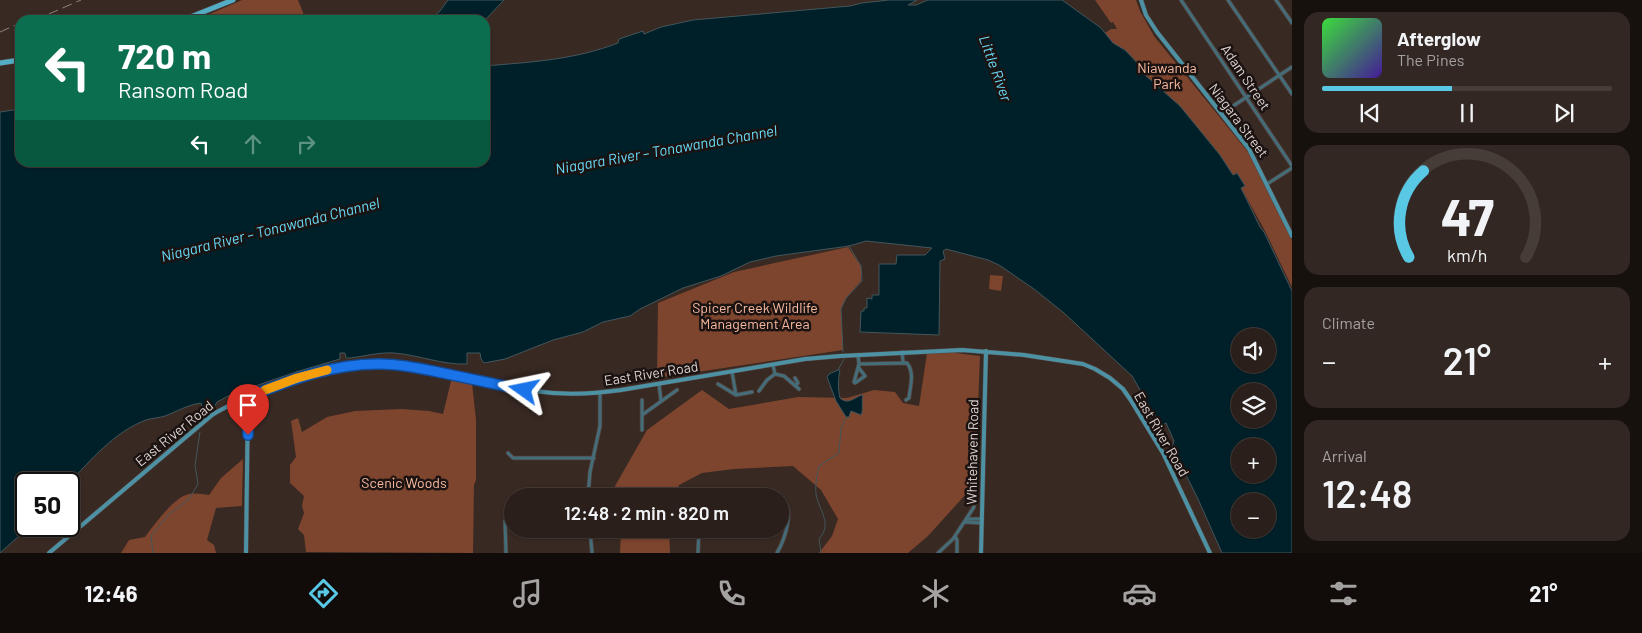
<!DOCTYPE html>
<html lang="en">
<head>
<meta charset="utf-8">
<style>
	body { margin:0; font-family:Barlow,sans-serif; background:#322723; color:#f1f3f6; height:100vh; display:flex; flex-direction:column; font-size:19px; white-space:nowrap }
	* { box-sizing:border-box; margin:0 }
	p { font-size:16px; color:#a5a2a2 }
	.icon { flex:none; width:28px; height:28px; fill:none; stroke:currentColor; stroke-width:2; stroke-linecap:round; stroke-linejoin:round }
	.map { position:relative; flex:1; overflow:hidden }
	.details { display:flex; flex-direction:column; gap:12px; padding:12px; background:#17110e; width:350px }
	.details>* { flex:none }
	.guide { position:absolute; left:15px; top:15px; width:475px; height:152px; border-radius:15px; box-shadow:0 1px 4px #0004,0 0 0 1px #463d39; background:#0b6e4f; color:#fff; overflow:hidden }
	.controls { position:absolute; left:1231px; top:328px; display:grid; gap:10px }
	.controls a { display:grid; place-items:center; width:45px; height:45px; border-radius:50%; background:#2a1f1a; box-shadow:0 1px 4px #0004,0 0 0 1px #463d39; font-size:25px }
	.speed { position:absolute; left:15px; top:472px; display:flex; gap:10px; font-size:25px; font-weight:700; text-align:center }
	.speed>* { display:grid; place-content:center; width:65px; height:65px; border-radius:50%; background:#2a1f1a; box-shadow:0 1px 4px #0004,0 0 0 1px #463d39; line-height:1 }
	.speed .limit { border:2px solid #111; border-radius:8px; background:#fff; color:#111 }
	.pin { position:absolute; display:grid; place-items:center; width:42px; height:42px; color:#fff; margin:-51px -21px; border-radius:50% 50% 50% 0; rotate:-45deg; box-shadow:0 0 5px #0007 }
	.pin .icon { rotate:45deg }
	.me { position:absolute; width:55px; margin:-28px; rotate:282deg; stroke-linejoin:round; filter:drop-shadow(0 0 4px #0008) }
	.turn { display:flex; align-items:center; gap:18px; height:105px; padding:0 20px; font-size:22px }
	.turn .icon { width:65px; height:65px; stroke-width:2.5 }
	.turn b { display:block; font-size:35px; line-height:42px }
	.lanes { display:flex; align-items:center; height:48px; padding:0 20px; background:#0003; justify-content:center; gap:25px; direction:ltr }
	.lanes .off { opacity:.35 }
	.big { font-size:38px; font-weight:600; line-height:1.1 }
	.details .widget { flex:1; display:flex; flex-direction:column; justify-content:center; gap:8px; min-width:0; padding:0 18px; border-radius:15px; background:#322723 }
	.details .dial { align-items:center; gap:0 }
	.dial svg { height:130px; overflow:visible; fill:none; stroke:#463d39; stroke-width:7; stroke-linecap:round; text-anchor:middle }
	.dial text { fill:#f1f3f6; stroke:none }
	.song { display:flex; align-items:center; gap:15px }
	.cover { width:60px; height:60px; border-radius:8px; background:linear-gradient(135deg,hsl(120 70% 55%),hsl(260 70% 35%)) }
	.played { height:5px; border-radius:2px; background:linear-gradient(90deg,#59c8e5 45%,#463d39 45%) }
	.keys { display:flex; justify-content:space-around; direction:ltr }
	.heat { display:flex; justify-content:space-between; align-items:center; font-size:28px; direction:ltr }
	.trip { position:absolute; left:504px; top:488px; width:285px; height:50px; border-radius:25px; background:#2a1f1a; box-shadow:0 1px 4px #0004,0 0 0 1px #463d39; font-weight:600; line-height:50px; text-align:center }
	.tabs { display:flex; height:80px; justify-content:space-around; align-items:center; background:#110c0a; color:#a5a2a2 }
	.tabs .icon { width:35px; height:35px }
	.tabs .active { color:#59c8e5 }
	.tabs b { font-size:22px; color:#f1f3f6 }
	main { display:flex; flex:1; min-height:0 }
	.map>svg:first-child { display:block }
</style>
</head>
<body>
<main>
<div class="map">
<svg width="1292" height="553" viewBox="0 0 1292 553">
	<rect width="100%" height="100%" fill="#382923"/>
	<!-- green -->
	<path fill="#7d442e" d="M242 0H298L306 20H196Z
		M1095 0H1136L1140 11 1154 36 1248 152 1292 240V287L1264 229 1241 188 1245 185 1237 173 1233 175 1220 155 1180 106 1145 75 1142 68 1125 50 1113 43 1105 33 1111 29H1117L1113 22 1111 23Z
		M848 247 861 266V281L846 298 841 309 843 350 657 378 658 303 734 272Z
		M990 275 1003 276 1001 291 989 289Z
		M927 353H956L980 356 975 484 928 536 908 553H819L832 536 838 519 821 490 793 466 734 469 702 473 679 485 676 496H617L615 486 647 430 702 390 729 409 798 397 847 398 874 390 895 392 903 403 919 406Z
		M452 377 465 379 472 383 476 420V480L474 485 473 553 306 552 304 535 298 529 304 513 302 506 304 496 290 483V465L296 457 291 421 298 418 302 432 327 417 355 411 402 409 429 411 443 414Z
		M243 459 242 506 216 508 207 540 214 545 216 553H121L129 540 145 537C153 526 173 499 186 495 193 492 202 494 209 495L221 478Z
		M621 529H669L670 553H620Z"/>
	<!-- water -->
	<path fill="#002029" stroke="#43565b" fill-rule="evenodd" d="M448 0H504L485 20H429L440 11Z
		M889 0H917L908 5H916L928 0H1062L1101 28 1113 43 1125 50 1142 68 1145 75 1180 106 1220 155 1233 175 1237 173 1245 186 1241 188 1260 227 1264 232 1292 291V553H1222L1198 499 1172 447 1174 441 1166 423 1161 426 1132 376 1064 313 1034 289 999 265 988 260 946 249 943 251 945 259 940 261 939 335 860 332 861 311H864V308H867V298L872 299V295H879V264H896L897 255H925L932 248 866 241 849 246 776 256 750 262 721 276 683 288 640 309 630 316 603 322 583 332 553 340 505 359 484 363 481 359 480 353H467V364C442 365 419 355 394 353 380 352 365 356 351 358H346L345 353H340V359L299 371 232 394 217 402 213 409 203 410 201 403C187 405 178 411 165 416 159 418 152 418 146 420 114 432 91 460 68 484H26V526H30L0 553V112L20 109V162H485V66C531 62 574 60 618 43L619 39 643 31 644 34 661 27 693 20 850 6 862 3ZM1268 336V364H1240V336ZM1268 391V419H1240V391ZM1268 446V474H1240V446ZM1268 501V529H1240V501Z
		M838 370H840C838 378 838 390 840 398 849 406 855 396 863 395 861 401 864 410 861 415L851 411 849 417H846L836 401 827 377 829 374Z"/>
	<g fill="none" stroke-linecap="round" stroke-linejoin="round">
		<!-- stream -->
		<path stroke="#43565b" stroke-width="1" d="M843 352 841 309 846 298 862 281 861 266 849 246
			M838 370 844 359
			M153 553 151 536 168 515 189 499 198 484 195 465 200 432
			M821 553 819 539C833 523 819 511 816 494 815 484 817 475 819 466L839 453 841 428 846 418"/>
		<defs>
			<path id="street" d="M1181 0 1292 166
				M1228 0 1292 94
				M1276 0 1292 23
				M1221 114 1292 67
				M1267 184 1292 168
				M902 352 903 362
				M858 355 859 364 854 382 855 383 865 376 859 368
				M859 364 907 363C915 373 910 387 909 398L906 400
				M773 365 775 374
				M732 372 736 395
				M795 378 798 383 796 385
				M659 384 661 401
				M718 384 736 395 752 392
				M759 391 767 380 775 374 784 376 799 389
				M642 400V430
				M642 415 677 390
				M508 453 513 458H594
				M588 496 590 472 600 426V392
				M966 519H982
				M964 522 982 523
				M590 529 592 553
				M955 536 957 540V553
				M506 553 505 521 507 518 512 516
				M698 553 699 529
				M777 553C784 541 797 506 780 499
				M938 553 953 539 974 507"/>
			<path id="secondary" d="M1141 0 1146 15 1157 32 1249 149 1292 236
				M49 553 212 415C226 406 242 400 257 393 297 377 341 361 385 364 436 366 484 384 534 391 562 395 593 394 621 390L805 359 840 356 962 350 1024 355 1083 364 1095 369 1110 378 1123 389 1130 399 1163 453 1210 553
				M246 553 248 397
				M981 553 986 351"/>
			<path id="primary" d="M183 20 233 0
				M0 63 20 60"/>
		</defs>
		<!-- street casing -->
		<use href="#street" stroke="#53443f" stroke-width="4.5"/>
		<!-- secondary casing -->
		<use href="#secondary" stroke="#53443f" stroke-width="5"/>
		<!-- primary casing -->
		<use href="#primary" stroke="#53443f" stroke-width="6"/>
		<!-- street -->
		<use href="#street" stroke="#456d79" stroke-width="3"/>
		<!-- secondary -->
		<use href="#secondary" stroke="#4d91a4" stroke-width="4"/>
		<!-- primary -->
		<use href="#primary" stroke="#52adc5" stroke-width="5"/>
		<!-- rail -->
		<path stroke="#8f837e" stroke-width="1" stroke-dasharray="10 5" stroke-linecap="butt" d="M35 20 81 0
			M0 32 20 23"/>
	</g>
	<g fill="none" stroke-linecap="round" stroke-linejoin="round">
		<defs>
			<path id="route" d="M248 435V397C290 380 334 363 381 364 400 364 419 368 438 372 467 378 496 384 524 390"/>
		</defs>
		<!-- route casing -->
		<use href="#route" stroke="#114b97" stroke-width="12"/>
		<!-- route -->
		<use href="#route" stroke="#1a73e8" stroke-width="9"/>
		<!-- slow -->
		<path stroke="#f59e0b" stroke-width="9" d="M265 390 297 378 327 370"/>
	</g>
	<g text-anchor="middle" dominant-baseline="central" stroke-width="5" stroke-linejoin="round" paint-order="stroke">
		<!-- park labels -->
		<g font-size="14" fill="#fbbaa1" stroke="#1a1311">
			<text x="1167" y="67">Niawanda<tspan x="1167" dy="16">Park</tspan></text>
			<text x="755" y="307">Spicer Creek Wildlife<tspan x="755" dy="16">Management Area</tspan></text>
			<text x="404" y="482">Scenic Woods</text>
		</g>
		<!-- street labels -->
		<g font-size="14" fill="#ded4d0" stroke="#1a1311">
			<text transform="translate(1246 77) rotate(56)">Adam Street</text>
			<text transform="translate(1239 120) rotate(53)">Niagara Street</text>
			<text transform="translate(651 373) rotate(-9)">East River Road</text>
			<text transform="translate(174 433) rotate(-39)">East River Road</text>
			<text transform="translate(1162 434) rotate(60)">East River Road</text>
			<text transform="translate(972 452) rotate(-89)">Whitehaven Road</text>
		</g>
		<!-- water labels -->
		<g font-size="15" font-style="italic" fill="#68daf8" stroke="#1a1311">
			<text transform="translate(996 68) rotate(70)">Little River</text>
			<text transform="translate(666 149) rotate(-10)">Niagara River – Tonawanda Channel</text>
			<text transform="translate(270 229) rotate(-14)">Niagara River – Tonawanda Channel</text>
		</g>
	</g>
</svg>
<div class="controls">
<a><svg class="icon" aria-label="sound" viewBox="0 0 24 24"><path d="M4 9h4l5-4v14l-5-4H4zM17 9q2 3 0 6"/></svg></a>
<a><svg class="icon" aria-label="layers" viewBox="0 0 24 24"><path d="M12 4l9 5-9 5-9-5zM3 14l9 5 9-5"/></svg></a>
<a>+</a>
<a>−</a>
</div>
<div class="speed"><div class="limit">50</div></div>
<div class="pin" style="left:248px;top:435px;background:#d93025"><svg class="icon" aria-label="arrive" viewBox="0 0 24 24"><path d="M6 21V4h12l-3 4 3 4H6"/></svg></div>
<svg class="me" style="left:524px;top:390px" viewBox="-20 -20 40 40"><path d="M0-17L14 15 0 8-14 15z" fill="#1a73e8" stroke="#fff" stroke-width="4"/></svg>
<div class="trip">12:48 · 2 min · 820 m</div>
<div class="guide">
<div class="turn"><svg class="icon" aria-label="left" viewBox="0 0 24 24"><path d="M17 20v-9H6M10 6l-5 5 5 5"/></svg><div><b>720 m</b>Ransom Road</div></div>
<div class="lanes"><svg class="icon" aria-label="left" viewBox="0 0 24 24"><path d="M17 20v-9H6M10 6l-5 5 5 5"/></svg><svg class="icon off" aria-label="ahead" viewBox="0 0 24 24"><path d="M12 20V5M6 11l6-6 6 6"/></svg><svg class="icon off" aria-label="right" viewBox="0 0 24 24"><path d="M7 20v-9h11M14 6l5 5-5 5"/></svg></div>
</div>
</div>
<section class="details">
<div class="widget">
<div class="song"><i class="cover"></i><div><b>Afterglow</b><p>The Pines</p></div></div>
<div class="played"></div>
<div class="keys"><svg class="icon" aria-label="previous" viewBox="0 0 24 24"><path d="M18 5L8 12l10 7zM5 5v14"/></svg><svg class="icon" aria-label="pause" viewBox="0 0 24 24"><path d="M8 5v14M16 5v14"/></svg><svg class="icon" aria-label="next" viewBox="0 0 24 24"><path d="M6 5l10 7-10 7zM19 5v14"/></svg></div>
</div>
<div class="widget dial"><svg viewBox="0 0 100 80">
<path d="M14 69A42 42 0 1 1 86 69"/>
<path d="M14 69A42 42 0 0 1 23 16" stroke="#59c8e5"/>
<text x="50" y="56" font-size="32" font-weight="700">47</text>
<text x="50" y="72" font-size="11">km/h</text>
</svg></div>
<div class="widget"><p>Climate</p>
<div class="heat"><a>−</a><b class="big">21°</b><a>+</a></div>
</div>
<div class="widget"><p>Arrival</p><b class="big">12:48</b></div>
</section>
</main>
<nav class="tabs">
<b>12:46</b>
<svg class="icon active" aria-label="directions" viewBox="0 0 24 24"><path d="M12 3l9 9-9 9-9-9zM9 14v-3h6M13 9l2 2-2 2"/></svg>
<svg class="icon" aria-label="music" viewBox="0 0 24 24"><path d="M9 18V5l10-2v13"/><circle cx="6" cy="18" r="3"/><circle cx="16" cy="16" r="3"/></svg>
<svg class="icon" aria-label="phone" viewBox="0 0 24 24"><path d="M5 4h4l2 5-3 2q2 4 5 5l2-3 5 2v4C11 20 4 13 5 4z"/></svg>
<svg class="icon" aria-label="climate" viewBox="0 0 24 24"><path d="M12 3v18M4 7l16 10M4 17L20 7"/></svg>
<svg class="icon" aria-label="car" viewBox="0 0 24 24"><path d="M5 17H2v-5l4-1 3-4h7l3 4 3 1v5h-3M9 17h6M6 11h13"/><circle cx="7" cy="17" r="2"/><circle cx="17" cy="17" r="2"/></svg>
<svg class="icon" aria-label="filters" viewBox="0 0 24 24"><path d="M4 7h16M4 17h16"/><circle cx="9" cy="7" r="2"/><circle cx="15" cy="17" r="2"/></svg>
<b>21°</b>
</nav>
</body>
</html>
